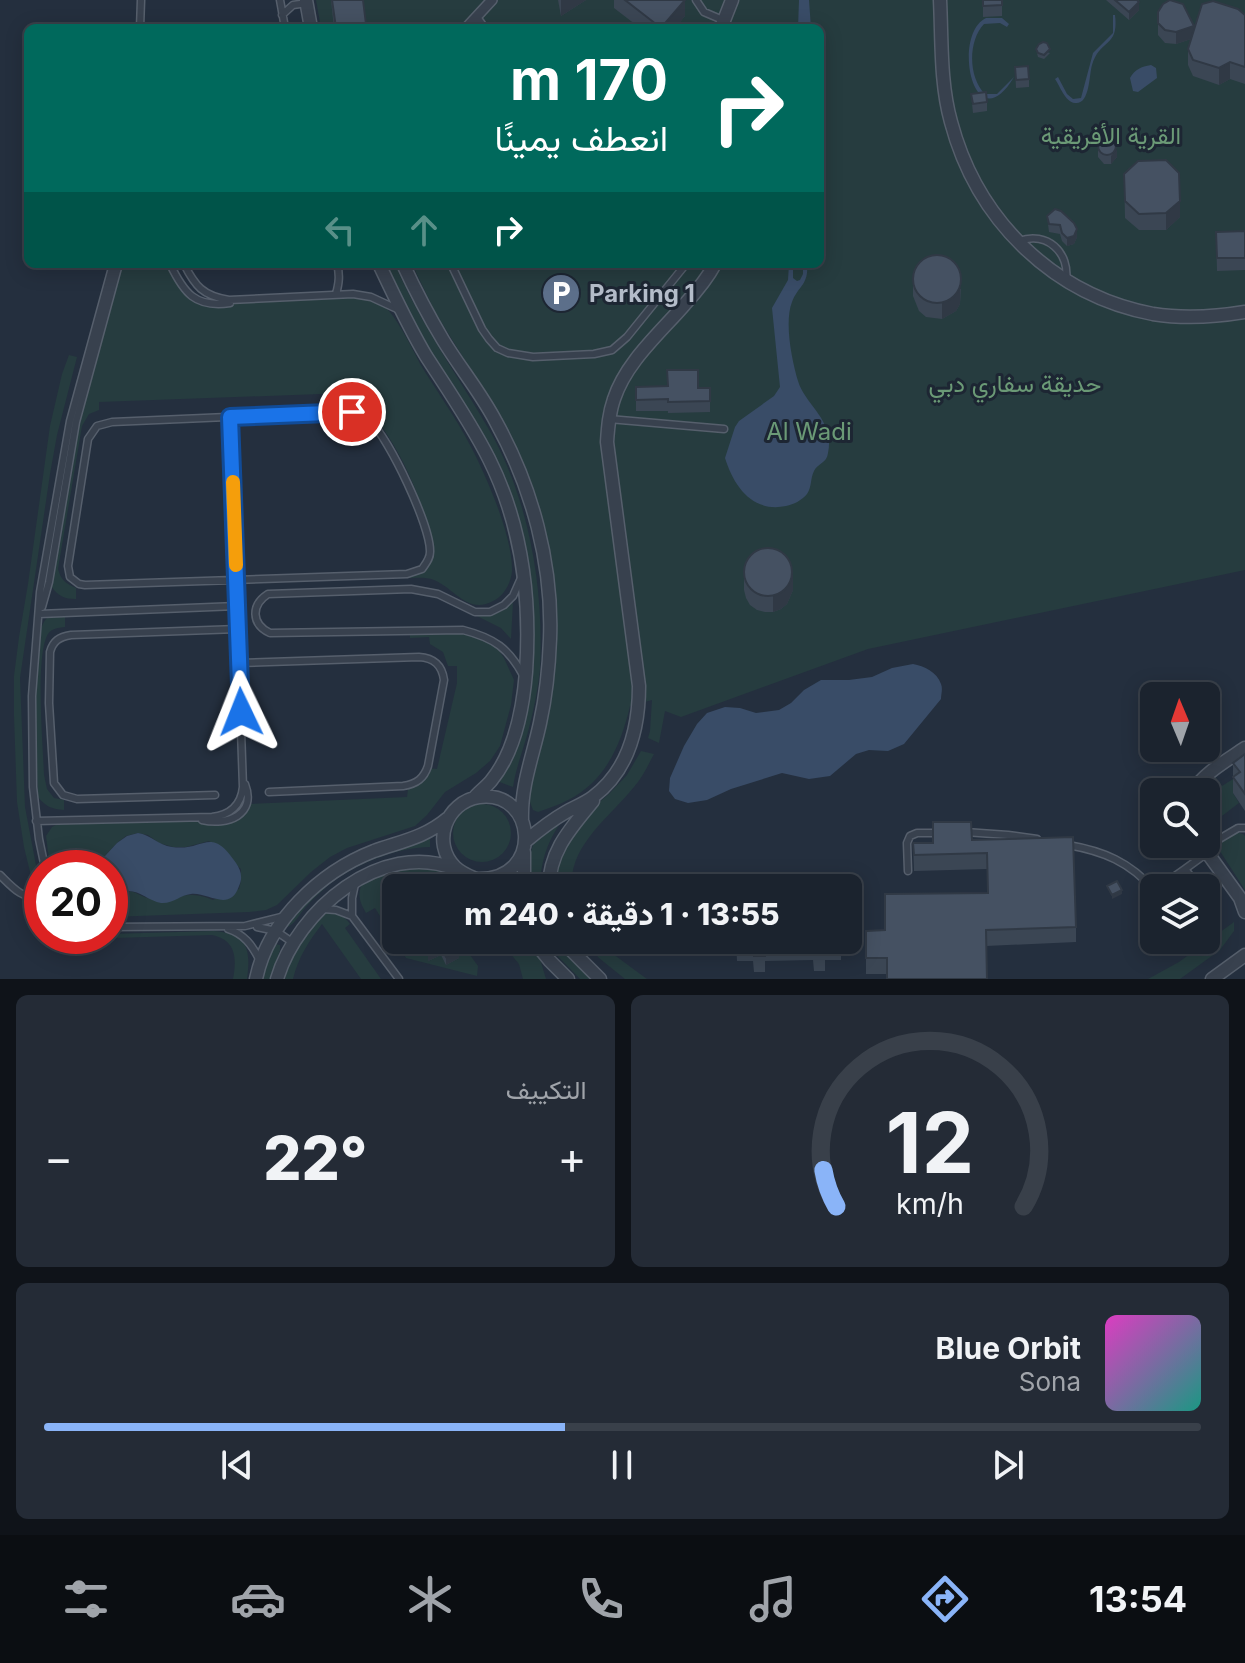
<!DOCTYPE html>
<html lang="ar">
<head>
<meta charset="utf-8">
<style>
	body { margin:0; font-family:Inter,Vazirmatn,sans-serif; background:#242b36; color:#f1f3f6; direction:rtl; height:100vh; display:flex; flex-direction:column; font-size:30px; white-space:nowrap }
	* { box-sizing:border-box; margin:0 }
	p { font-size:26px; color:#a0a4aa }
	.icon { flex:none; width:44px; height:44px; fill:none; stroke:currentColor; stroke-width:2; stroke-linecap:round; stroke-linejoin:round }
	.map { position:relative; height:979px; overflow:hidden; direction:ltr }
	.details { display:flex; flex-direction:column; gap:16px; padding:16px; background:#0f1319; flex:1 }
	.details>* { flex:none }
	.banner { position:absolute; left:24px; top:24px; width:800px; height:244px; border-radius:12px; box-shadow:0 4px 20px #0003,0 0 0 2px #39404a; direction:rtl; background:#00695c; color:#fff; overflow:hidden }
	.needle { width:52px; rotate:358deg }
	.tools { position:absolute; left:1140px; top:682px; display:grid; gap:16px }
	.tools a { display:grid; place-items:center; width:80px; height:80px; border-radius:12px; background:#1b232e; box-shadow:0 4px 20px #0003,0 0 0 2px #39404a; font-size:40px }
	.speed { position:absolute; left:24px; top:850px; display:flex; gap:16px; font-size:40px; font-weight:700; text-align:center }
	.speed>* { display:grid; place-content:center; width:104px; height:104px; border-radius:50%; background:#1b232e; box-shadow:0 4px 20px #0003,0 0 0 2px #39404a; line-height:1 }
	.speed .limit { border:12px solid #d22; background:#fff; color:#111 }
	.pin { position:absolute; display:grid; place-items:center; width:68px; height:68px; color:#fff; margin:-34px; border:4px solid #fff; border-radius:50%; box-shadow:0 2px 8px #0007 }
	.me { position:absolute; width:88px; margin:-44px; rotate:358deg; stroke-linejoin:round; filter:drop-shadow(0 0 6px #0008) }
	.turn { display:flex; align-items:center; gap:28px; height:168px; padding:0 24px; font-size:36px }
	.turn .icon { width:104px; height:104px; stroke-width:2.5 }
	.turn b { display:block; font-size:56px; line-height:68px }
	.lanes { display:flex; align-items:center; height:76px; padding:0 24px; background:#0003; justify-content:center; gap:40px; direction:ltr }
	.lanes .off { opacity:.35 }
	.big { font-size:60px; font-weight:800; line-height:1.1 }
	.details .widget { flex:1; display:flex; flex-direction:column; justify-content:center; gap:12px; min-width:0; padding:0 28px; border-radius:12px; background:#242b36 }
	.details .dial { align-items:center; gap:0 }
	.dial svg { height:208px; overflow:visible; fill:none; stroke:#39404a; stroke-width:7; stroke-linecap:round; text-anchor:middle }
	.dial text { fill:#f1f3f6; stroke:none }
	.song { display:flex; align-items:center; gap:24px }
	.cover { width:96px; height:96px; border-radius:12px; background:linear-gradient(135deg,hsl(310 70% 55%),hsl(170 70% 35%)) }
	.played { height:8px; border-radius:4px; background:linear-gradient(90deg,#8ab4f8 45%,#39404a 45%) }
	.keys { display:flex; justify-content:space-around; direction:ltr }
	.heat { display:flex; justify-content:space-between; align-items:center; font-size:44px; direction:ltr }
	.details .tiles { flex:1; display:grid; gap:16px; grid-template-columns:1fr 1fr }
	.widget:last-child { grid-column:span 2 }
	.trip { position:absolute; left:382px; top:874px; width:480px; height:80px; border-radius:12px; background:#1b232e; box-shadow:0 4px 20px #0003,0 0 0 2px #39404a; font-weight:800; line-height:80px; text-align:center; direction:rtl }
	.menu { display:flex; height:128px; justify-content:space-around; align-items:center; background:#0b0e12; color:#a0a4aa }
	.menu .icon { width:56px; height:56px }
	.menu .on { color:#8ab4f8 }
	.menu b { font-size:36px; color:#f1f3f6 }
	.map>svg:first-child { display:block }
</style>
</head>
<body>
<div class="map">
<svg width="1245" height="979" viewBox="0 0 1245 979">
	<rect width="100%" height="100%" fill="#242f3e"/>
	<!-- green -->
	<path fill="#263c3f" d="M316 0H1245V570L868 649 681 717 665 711 659 743 648 738 650 731 652 700 630 706C621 744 606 781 568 800 559 805 548 808 538 812L533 810 530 802 529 788 531 776 547 722 554 662 553 594 545 533 536 501 495 409 435 312 412 264H820V28H321Z
		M119 264H167C175 280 185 292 202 299 239 300 275 298 312 298 328 297 365 293 378 301 395 311 412 349 422 367 438 393 456 418 470 445 486 475 513 537 512 571 511 583 504 596 493 601 468 615 454 588 434 580 426 577 418 578 410 578V572C414 572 419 573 423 572 428 569 428 566 429 562 435 528 410 472 393 444 381 424 367 404 347 393L99 402V410L89 414 82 426 58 569C61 580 65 583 76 588V599C64 599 58 596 51 586L71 444Z
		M384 264H395C420 324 459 377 491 433 530 503 544 590 540 669 538 688 534 709 529 728 524 748 516 767 513 787L497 781 524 707V559L476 425 416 328Z
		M69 355 77 357 57 435 50 474 20 678 25 807 38 876 35 879 31 876 24 847 17 802 14 716V676L19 637 28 584 50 426 62 374Z
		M513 602 511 639 501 628 477 616 492 614Z
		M77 612V616L65 617V627C58 628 52 628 48 634 35 655 43 747 44 775L47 789 54 798 64 800V810C52 809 46 807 38 797 37 765 26 638 47 618 55 611 67 613 77 612Z
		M462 628 493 642 504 658 514 680 511 705 500 746 490 761 476 773 445 792 427 815 415 826 347 848 330 857 311 872 277 905 266 910 249 912 110 917V899C116 897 121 892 127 891 136 891 143 898 151 899 176 900 186 889 213 900L239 889 241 881V869L209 841 186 847H173L159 843 148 835 138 833 126 836 117 843 105 856 93 860 82 868H50L46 836 52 827 60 823 234 818 248 804 407 797 408 789C420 785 424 781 428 768L437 769 457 683V666H448L443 652 430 644 429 637 410 638V630Z
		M641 751 654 754C648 765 643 777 634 787 610 817 568 846 572 888H552L551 870 573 824 609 794 627 775Z
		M1211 771 1222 786 1233 779V793L1239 803 1214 822H1206V792H1196Z
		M453 833a29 29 0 1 1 58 0a29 29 0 1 1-58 0Z
		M565 816C548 840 541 858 540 888H534C529 872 527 851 538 836 544 828 557 822 565 816Z
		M1233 831 1243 834 1245 836V890L1218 848 1217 841 1221 834Z
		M430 836V847C396 847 346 867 322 891 316 896 310 902 305 908 299 915 296 922 288 927L285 923 338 868Z
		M429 866 475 888H396V940H493L470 955 478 966 477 976 406 958 375 908 366 913C359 901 357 894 363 881L393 868Z
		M327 911C338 911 343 915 350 924L345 928 381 979H361L322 924C309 941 298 958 293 979H285C292 954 305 928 327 911Z
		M1234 922V931L1220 950 1180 979H1148L1179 962Z
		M214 931C248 934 251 949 247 979H233C237 958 236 940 212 935L114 938 96 936H110V934Z
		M499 940H525L540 959 546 979H523L519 964Z
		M542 940H554L593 979H580Z
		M584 940H598L613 954 647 979H625L599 958 584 942Z
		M274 944 280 945V950L270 979H260L264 962Z"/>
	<!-- water -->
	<path fill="#394c67" d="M799 0H809L811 28H798Z
		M1113 15H1115C1119 48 1100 38 1092 65 1089 75 1090 105 1075 103 1065 102 1060 86 1055 79L1058 77 1067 94 1073 99 1081 98 1093 53 1113 33Z
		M986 18H1002L1009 24 1007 27 1000 23 984 24C968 41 968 77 985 94H997L1014 77C974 144 951 35 986 18Z
		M1151 65 1156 68 1157 78 1138 92 1133 91 1130 78C1135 69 1141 67 1151 65Z
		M789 264H793V278L797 281 800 280 803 274V264H807C809 285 798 286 792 302 784 322 792 361 798 381 805 405 835 420 828 453 827 463 818 463 814 471 810 479 812 487 807 494 801 501 794 504 786 506 753 513 734 487 725 458L735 427 739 421 774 396 780 387 772 308 788 280Z
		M913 664C924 666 937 672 941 684 943 689 941 694 941 699L904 744 888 751 869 750 856 754 830 776 809 779 782 773 731 789 707 800 688 803 675 799 669 791 670 778 684 746 697 724 707 713 725 707 740 708 756 713 779 710 791 703 804 690 821 680H849L872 677 892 668Z
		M138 833C151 835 158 845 172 847 204 852 210 824 236 863 241 870 243 878 239 886 230 913 208 892 191 894 180 895 173 904 161 903 149 901 139 890 127 891 120 892 116 897 110 899V868H82L93 860 105 856 117 843 127 836Z"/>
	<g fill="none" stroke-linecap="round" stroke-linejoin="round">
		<defs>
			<path id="service" d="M280 0 285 28
				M696 0 704 12 725 21
				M282 15 293 5 307 3
				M140 28 141 0
				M1019 241C1047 231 1070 252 1066 281
				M170 264C184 293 195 308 230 303
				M184 264C195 286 203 296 229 300L353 294 371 297 397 309
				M451 264 482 329 489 339 497 348 508 353 533 357 594 354 612 350 627 337 686 264
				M336 294C339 283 340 275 337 264
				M341 412C352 412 362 413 370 421 389 438 431 527 430 552 430 559 426 563 422 569L407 574 85 585 79 584 70 577 68 566 88 439 97 426 112 422Z
				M609 419 724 429
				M521 578 513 596 504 605 490 612H475L438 594 411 589 268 594C251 605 251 624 270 633L463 630C494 638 509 648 524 677
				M42 607 49 582 76 422 119 264
				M39 614 237 606
				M239 663 419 657C434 658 442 665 444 680L428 766C424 778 417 784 403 786L269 792
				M215 795 77 799 63 795 54 783 49 703 50 652C53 641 59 637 71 635L238 629
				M202 820C227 826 257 815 245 784
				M36 821 212 817C230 815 241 806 243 787L230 417
				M965 832 1008 835 1037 839
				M1068 845C1103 851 1130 862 1154 890
				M1204 848 1238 828H1245
				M45 868 39 839 33 787 32 696 40 592 70 421 113 264
				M1185 869 1207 853
				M908 871 907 843 910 836 917 833H937
				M0 875C13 888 22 899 42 898
				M1158 888 1185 869 1200 888
				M1154 891 1151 896 1154 904
				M1206 896 1215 908 1216 913 1214 918 1206 923
				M323 909 336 910 352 916 399 979
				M352 916V898L355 884
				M110 927 245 926 285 916
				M257 927 276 931 292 942
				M228 929C244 934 252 945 259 959"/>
			<path id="pedestrian" d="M476 18 483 28
				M466 28 492 0"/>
			<path id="minor" d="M306 0 311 28
				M940 0C942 40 940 83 951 122 977 220 1053 295 1153 314 1184 319 1215 317 1245 312
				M721 28 732 0
				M379 264C394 295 408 326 426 356 448 390 471 423 489 459 522 525 531 600 526 672 523 709 515 752 491 781 486 787 479 792 474 798
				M403 264C415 290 428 315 443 340 460 368 481 393 496 422 532 487 553 564 550 639 549 667 546 696 540 723 533 756 521 785 522 819
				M1192 792C1204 773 1226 761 1245 748
				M526 841C539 830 552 820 566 812 575 807 585 803 593 797 629 770 639 728 639 686L607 442C608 427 609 413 614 399 626 362 660 333 685 304 696 292 707 279 715 264
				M1201 844 1240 898 1245 912
				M524 852V873L528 888
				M478 879C545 880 536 789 479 797 446 802 431 843 455 867 465 877 481 879 492 888
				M549 888C549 851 571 828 593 801
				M533 940 550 961 568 979
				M561 940 600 979
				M256 979C268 921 320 872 374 851 402 841 424 838 448 818
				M277 979C297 911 381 839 455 869
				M1212 979 1245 955"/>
		</defs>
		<!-- service casing -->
		<use href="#service" stroke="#565f6c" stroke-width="9"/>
		<!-- pedestrian casing -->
		<use href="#pedestrian" stroke="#565f6c" stroke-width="12"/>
		<!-- minor casing -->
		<use href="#minor" stroke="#565f6c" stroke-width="15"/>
		<!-- service -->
		<use href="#service" stroke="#38414e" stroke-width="6"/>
		<!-- pedestrian -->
		<use href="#pedestrian" stroke="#38414e" stroke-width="9"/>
		<!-- minor -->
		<use href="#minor" stroke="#38414e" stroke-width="12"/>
	</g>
	<!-- wall -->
	<path fill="#3b4654" d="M331 0 366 24V28H334Z
		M558 0H586L561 16Z
		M614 0H685V16L675 28H640L614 8Z
		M983 0H1002V16L983 17Z
		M1106 0H1139V10L1129 20Z
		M1158 12 1194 26 1243 14 1245 15V84L1230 79 1219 85 1193 76 1188 65V49L1191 39 1176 44 1165 43 1158 35Z
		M1036 49 1050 53 1044 59 1038 57Z
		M1015 67 1029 79V87L1016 88Z
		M971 94 987 102V111L973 113Z
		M1098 143 1117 157 1111 164H1104L1098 157Z
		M1124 174 1180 217 1166 230H1139L1125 218Z
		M1047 216 1077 237 1074 244 1067 246 1062 241 1060 234 1049 232Z
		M1245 231V270L1217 271 1216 232Z
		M913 280 961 289 960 304 956 311 942 319 926 317 919 311 913 296Z
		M636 387 710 388V412L668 413V411H636Z
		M744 573 793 590 787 604 781 609 773 612H765L757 610 750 605 746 598 744 590Z
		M1245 754V811L1233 793V763Z
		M972 840 1076 927V942L986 946 887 974H866V931L885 930 988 893 987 869 914 871 913 843Z
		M736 940H841V960H825V971H814L813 960 765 961V972H754L753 961H737Z
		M441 946 459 958 446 965 441 955 428 961Z"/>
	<!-- shaded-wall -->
	<path fill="#303945" d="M561 0H586L561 16Z
		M685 0V16L675 28H661Z
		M1139 2V10L1129 20V12Z
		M1194 26V38L1176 44V32Z
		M1230 62V79L1219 85V68Z
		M1117 149V157L1111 164V156Z
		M1180 201V217L1166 230V213Z
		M1077 229V237L1074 244 1067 246V238Z
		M961 273 960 304 956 311 942 319V303Z
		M793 574V590L787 604 781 609 773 612V596Z
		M1122 890V894L1112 899V895Z
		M441 947V955L428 961V952Z
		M459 950V958L446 965V957Z"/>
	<!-- building -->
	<path fill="#455162" stroke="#303945" stroke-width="2" d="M332 0H363L366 24 360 25V28H336Z
		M625 0H685L661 28Z
		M983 0H1002V5L983 6Z
		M1115 0H1137L1139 2 1129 12Z
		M1170 0 1183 4 1194 26 1176 32 1165 30 1158 23V12L1163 4Z
		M1213 1 1238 9 1245 15V67L1230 62 1219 68 1193 60 1188 49 1202 4Z
		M1043 42 1047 43 1050 49 1044 55 1038 53 1036 49 1039 44Z
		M1028 66 1029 79 1016 80 1015 67Z
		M986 92 987 102 973 104 971 94Z
		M1098 146a9 9 0 1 1 18 0a9 9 0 1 1-18 0Z
		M1166 160 1179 173 1180 201 1166 213 1139 214 1125 201 1124 174 1138 161Z
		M1055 209 1061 211 1074 223 1077 229 1074 236 1067 238 1062 233 1060 225 1049 224 1047 216Z
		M1245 231V258H1217L1216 232Z
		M913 279a24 24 0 1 1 48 0a24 24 0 1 1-48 0Z
		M667 370H698V388H710V401L668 402V399L636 400V387L668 386Z
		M744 572a24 24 0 1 1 48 0a24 24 0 1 1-48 0Z
		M1245 754V794L1233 777 1240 772 1233 763Z
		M933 822H971L972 840 1073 837 1076 927 986 930 987 979H887V958H866V931L885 930V894L988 893 987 853 914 855 913 843H933Z
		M1117 881 1122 890 1112 895 1107 886Z
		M431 940H438L441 946 447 940H452L459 950 446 957 441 947 428 952Z
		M736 940H841V943L825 944V955H814L813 944H765V956H754L753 945H737Z"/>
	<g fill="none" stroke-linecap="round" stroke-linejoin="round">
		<defs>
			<path id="route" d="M241 712 230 417 352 412"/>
		</defs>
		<!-- route casing -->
		<use href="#route" stroke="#114b97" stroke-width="20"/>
		<!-- route -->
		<use href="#route" stroke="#1a73e8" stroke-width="14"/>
		<!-- slow -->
		<path stroke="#f59e0b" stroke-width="14" d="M233 482 236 565"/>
	</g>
	<!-- icons -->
	<defs>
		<symbol id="parking-disc" viewBox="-11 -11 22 22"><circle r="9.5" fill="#5c6f8a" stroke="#1d2633"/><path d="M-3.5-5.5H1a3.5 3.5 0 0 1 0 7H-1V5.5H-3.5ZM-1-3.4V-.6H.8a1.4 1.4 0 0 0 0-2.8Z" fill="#fff"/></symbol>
	</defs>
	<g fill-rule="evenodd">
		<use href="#parking-disc" x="539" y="271" width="44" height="44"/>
	</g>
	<g text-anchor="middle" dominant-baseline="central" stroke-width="6" stroke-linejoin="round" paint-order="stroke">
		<!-- park labels -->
		<g font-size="24" fill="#6b9a76" stroke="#1d2633">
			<text x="1111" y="135">القرية الأفريقية</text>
			<text x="1015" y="383">حديقة سفاري دبي</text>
			<text x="809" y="431">Al Wadi</text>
		</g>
		<!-- poi labels -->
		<g font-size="24" font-weight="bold" fill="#b4bcc9" stroke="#1d2633" text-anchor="start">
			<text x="589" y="293">Parking 1</text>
		</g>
	</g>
</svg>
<div class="tools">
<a><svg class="needle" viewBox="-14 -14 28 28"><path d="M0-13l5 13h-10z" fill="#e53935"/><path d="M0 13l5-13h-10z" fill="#a0a4aa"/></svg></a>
<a><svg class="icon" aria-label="search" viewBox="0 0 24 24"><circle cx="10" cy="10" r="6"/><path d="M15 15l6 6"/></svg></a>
<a><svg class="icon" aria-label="layers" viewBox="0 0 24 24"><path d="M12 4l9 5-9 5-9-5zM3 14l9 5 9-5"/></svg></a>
</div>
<div class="speed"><div class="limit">20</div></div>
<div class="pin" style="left:352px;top:412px;background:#d93025"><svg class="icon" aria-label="arrive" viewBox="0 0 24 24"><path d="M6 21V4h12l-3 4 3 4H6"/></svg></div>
<svg class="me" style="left:241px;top:712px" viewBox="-20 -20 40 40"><path d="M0-17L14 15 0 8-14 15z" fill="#1a73e8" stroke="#fff" stroke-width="4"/></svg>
<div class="trip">13:55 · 1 دقيقة · 240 m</div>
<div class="banner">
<div class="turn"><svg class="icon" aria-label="right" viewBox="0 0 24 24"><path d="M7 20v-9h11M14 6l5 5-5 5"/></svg><div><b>170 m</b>انعطف يمينًا</div></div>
<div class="lanes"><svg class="icon off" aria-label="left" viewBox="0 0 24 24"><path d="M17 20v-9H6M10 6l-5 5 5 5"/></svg><svg class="icon off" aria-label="ahead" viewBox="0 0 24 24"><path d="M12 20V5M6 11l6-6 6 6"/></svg><svg class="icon" aria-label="right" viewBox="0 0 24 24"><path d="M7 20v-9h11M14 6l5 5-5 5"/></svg></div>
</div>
</div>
<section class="details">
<div class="tiles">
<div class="widget dial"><svg viewBox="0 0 100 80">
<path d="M14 69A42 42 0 1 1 86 69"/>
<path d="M14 69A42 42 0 0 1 9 55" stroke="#8ab4f8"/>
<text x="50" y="56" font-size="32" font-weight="700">12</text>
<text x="50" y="72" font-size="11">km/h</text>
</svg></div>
<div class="widget"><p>التكييف</p>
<div class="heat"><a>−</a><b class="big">22°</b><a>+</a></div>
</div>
<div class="widget">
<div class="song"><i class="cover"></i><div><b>Blue Orbit</b><p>Sona</p></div></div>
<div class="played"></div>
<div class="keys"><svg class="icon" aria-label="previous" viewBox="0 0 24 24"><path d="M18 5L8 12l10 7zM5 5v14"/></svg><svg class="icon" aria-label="pause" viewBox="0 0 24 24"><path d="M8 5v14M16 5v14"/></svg><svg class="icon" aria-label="next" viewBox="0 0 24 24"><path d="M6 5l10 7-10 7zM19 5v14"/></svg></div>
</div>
</div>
</section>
<nav class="menu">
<b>13:54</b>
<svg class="icon on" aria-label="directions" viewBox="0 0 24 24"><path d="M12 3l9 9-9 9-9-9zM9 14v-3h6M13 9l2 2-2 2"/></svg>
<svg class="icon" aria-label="music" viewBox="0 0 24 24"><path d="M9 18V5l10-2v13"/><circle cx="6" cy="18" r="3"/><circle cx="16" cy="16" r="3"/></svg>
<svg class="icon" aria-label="phone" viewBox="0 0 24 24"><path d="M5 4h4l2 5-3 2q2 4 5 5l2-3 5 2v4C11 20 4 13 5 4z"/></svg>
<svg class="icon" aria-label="climate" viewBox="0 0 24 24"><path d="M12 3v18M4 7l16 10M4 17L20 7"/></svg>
<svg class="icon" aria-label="car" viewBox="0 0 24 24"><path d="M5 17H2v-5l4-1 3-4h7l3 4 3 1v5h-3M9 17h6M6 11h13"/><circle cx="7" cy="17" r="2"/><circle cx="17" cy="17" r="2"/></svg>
<svg class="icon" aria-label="filters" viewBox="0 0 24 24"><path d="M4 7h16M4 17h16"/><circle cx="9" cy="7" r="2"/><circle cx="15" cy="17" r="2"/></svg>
</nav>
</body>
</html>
